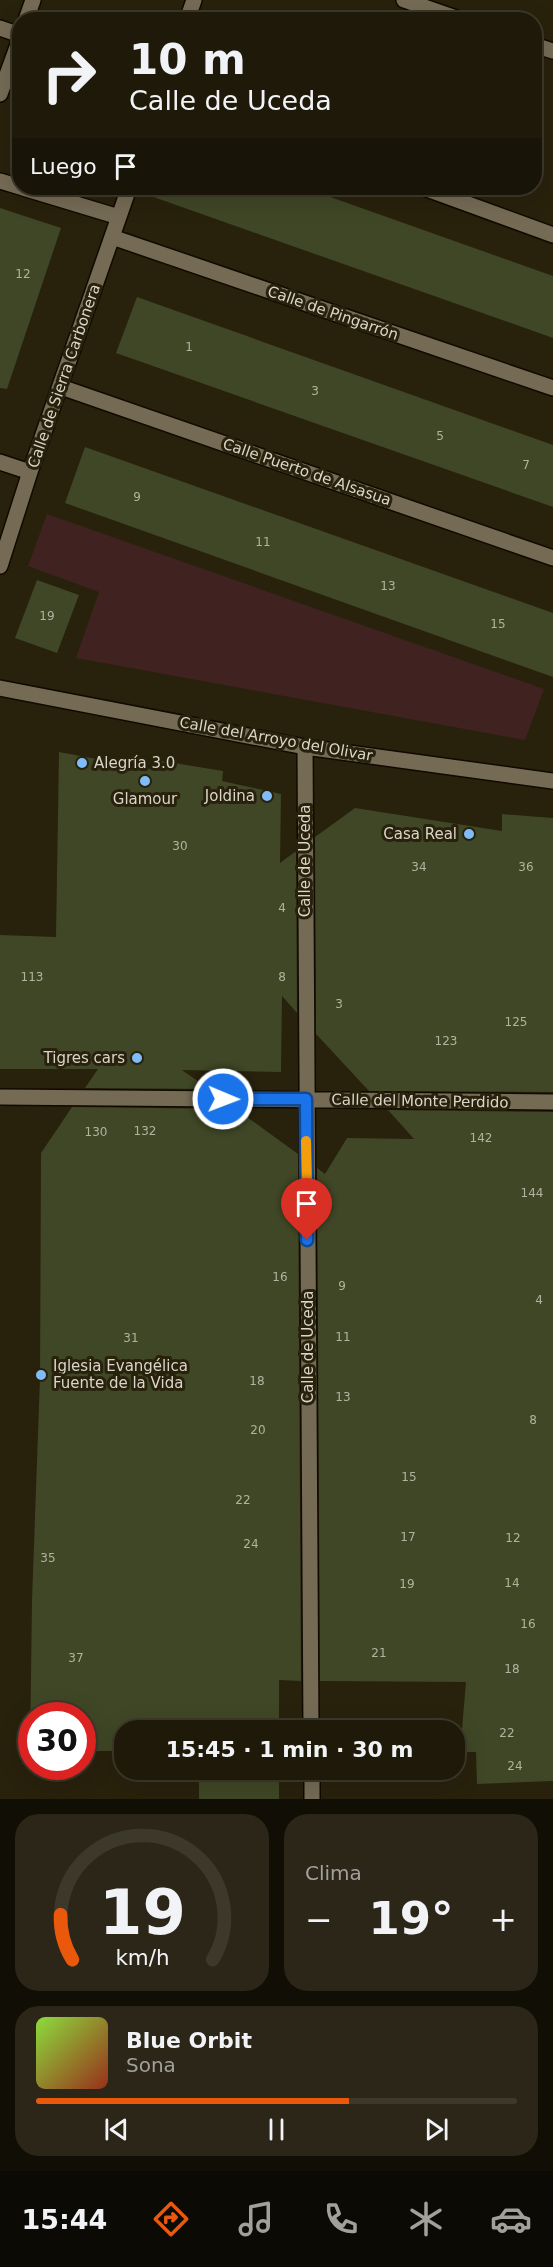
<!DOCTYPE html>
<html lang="es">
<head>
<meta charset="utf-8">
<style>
	body { margin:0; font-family:"DejaVu Sans",sans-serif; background:#2b2617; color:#f1f3f6; height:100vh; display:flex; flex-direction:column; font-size:22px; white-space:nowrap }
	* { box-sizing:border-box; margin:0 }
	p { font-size:20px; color:#a1a09c }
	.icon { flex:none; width:33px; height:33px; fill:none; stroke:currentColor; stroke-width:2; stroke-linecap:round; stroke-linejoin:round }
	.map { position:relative; height:1799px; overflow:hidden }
	.sheet { display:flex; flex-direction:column; gap:15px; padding:15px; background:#100e05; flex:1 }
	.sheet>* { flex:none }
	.banner { position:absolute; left:12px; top:12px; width:530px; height:183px; border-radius:24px; box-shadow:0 6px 24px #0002,0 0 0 2px #3c382a; background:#1e1909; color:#f1f3f6; overflow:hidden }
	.speed { position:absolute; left:18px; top:1702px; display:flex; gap:12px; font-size:30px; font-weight:700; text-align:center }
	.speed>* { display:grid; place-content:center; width:78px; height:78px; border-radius:50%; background:#1e1909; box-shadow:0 6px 24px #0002,0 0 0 2px #3c382a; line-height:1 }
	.speed .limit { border:9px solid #d22; background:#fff; color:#111 }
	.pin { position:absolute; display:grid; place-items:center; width:51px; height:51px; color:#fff; margin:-62px -26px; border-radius:50% 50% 50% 0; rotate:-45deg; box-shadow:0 0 6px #0007 }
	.pin .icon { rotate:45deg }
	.me { position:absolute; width:66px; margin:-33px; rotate:91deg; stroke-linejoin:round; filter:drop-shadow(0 0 4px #0008) }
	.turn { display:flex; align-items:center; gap:21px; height:126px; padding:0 18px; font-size:27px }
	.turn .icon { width:78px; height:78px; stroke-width:2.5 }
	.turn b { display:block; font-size:42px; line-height:51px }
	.then { display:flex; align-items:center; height:57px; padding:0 18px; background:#0003; gap:12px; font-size:22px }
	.big { font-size:45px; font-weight:700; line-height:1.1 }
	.sheet .card { flex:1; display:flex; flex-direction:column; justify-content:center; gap:9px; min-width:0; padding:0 21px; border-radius:24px; background:#2b2617 }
	.sheet .dial { align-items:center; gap:0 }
	.dial svg { height:156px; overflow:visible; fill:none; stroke:#3c382a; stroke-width:7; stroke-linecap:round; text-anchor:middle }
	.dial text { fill:#f1f3f6; stroke:none }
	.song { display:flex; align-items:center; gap:18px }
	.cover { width:72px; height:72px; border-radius:9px; background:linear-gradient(135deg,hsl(90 70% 55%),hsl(10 70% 35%)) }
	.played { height:6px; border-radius:3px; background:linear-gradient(90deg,#ea580c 65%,#3c382a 65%) }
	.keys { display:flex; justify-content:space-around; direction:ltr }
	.heat { display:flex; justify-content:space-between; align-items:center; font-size:33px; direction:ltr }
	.sheet .tiles { flex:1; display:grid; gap:15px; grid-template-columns:1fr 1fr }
	.card:last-child { grid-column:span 2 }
	.trip { position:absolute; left:114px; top:1720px; width:351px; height:60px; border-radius:24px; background:#1e1909; box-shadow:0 6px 24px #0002,0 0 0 2px #3c382a; font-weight:700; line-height:60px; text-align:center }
	.menu { display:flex; height:96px; justify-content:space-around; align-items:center; background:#0c0a04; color:#a1a09c }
	.menu .icon { width:42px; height:42px }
	.menu .active { color:#ea580c }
	.menu b { font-size:27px; color:#f1f3f6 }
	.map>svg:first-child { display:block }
</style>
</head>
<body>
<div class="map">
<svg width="553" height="1799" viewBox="0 0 553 1799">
	<rect width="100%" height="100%" fill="#28210c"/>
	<!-- green -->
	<path fill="#402321" d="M47 514 544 689 525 740 76 658 99 592 28 566Z"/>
	<!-- building -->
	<path fill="#3f4726" d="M146 188H305L553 276V338L145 194Z
		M0 208 61 228 7 389 0 388Z
		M137 297 553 445V507L116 353Z
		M85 447 553 613V677L65 503Z
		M37 580 79 595 57 653 15 638Z
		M59 752 161 771 162 761 223 771 222 781 281 794 280 863 296 851 297 1013 282 996 281 1072 182 1070 209 1089 85 1088 98 1069H0V935L56 937Z
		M355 808 502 831V814L553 818V1092L369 1091 316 1034 315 837Z
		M72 1107 236 1109 298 1154 301 1681 279 1680V1731H124V1751H82V1716H32L30 1751 32 1600 40 1378 41 1153Z
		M388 1110 553 1112V1781L477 1784 476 1752H460L466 1682 320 1681 317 1168 325 1174 347 1138 414 1139Z
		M184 1770H279V1799H199V1773L183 1774Z"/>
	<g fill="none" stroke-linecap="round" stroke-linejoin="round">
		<defs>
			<path id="pedestrian" d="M404 0 462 20
				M534 45 553 51"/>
			<path id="minor" d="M26 20 33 0
				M187 20 194 0
				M0 28 20 35
				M0 94 20 39
				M0 181 20 187
				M23 188 119 217
				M424 188 553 235
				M112 237 553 388
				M61 387 553 558
				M0 462 30 472
				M0 566 30 472 129 188
				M305 747 311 1731
				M0 1097 553 1102
				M312 1770V1799"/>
			<path id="tertiary" d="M0 688 305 747 553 781"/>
		</defs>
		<!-- pedestrian casing -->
		<use href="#pedestrian" stroke="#110a00" stroke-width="18"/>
		<!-- minor casing -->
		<use href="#minor" stroke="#110a00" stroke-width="18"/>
		<!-- tertiary casing -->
		<use href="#tertiary" stroke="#110a00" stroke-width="18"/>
		<!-- pedestrian -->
		<use href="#pedestrian" stroke="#756b55" stroke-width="15"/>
		<!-- minor -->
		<use href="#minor" stroke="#756b55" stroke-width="15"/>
		<!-- tertiary -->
		<use href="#tertiary" stroke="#756b55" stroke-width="15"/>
	</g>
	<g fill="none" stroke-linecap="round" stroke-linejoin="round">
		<defs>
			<path id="route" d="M223 1099H306L307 1240"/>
		</defs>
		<!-- route casing -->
		<use href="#route" stroke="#114b97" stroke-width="15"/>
		<!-- route -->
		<use href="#route" stroke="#1a73e8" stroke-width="10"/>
		<!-- slow -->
		<path stroke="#f59e0b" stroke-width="10" d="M306 1141 307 1186"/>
	</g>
	<!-- markers -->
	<g fill="#81bcfa" stroke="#28210c" stroke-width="2">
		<circle cx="82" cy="763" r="6"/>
		<circle cx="145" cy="781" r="6"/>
		<circle cx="267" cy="796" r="6"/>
		<circle cx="469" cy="834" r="6"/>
		<circle cx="137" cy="1058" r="6"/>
		<circle cx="41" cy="1375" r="6"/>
	</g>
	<g text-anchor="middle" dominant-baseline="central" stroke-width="6" stroke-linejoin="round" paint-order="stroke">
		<!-- number labels -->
		<g font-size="12" fill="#b3b2a0">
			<text x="23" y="274">12</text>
			<text x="189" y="347">1</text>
			<text x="315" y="391">3</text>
			<text x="440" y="436">5</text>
			<text x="526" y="465">7</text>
			<text x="137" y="497">9</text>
			<text x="263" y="542">11</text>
			<text x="388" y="586">13</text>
			<text x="47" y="616">19</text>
			<text x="498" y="624">15</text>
			<text x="180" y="846">30</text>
			<text x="419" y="867">34</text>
			<text x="526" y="867">36</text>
			<text x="282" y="908">4</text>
			<text x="32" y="977">113</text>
			<text x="282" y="977">8</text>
			<text x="339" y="1004">3</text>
			<text x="516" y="1022">125</text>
			<text x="446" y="1041">123</text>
			<text x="145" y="1131">132</text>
			<text x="96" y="1132">130</text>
			<text x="481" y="1138">142</text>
			<text x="532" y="1193">144</text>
			<text x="280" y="1277">16</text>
			<text x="342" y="1286">9</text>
			<text x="539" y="1300">4</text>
			<text x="343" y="1337">11</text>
			<text x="131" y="1338">31</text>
			<text x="257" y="1381">18</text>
			<text x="343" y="1397">13</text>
			<text x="533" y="1420">8</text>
			<text x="258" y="1430">20</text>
			<text x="409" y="1477">15</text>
			<text x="243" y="1500">22</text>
			<text x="408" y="1537">17</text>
			<text x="513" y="1538">12</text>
			<text x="251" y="1544">24</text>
			<text x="48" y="1558">35</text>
			<text x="512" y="1583">14</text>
			<text x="407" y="1584">19</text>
			<text x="528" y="1624">16</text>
			<text x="379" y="1653">21</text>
			<text x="76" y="1658">37</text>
			<text x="512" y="1669">18</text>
			<text x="507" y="1733">22</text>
			<text x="515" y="1766">24</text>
		</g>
		<!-- street labels -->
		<g font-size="15" fill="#dad5c9" stroke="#28210c">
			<text transform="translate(333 313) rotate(19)">Calle de Pingarrón</text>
			<text transform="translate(64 376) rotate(-71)">Calle de Sierra Carbonera</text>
			<text transform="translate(307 472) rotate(19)">Calle Puerto de Alsasua</text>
			<text transform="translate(276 739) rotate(10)">Calle del Arroyo del Olivar</text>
			<text transform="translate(305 861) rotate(-90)">Calle de Uceda</text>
			<text transform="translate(420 1101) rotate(1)">Calle del Monte Perdido</text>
			<text transform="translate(308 1347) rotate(-90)">Calle de Uceda</text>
		</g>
		<!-- poi labels -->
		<g font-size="15" fill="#dad5c9" stroke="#28210c" text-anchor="end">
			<text x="94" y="763" text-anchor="start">Alegría 3.0</text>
			<text x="255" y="796">Joldina</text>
			<text x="145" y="799" text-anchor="middle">Glamour</text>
			<text x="457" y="834">Casa Real</text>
			<text x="125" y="1058">Tigres cars</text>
			<text x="53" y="1366" text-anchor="start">Iglesia Evangélica<tspan x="53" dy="17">Fuente de la Vida</tspan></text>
		</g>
	</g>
</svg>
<div class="speed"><div class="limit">30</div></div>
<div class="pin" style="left:307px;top:1240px;background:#d93025"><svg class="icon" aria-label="arrive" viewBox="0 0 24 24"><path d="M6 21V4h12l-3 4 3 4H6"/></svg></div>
<svg class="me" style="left:223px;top:1099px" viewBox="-20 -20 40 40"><circle r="17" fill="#1a73e8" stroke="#fff" stroke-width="3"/><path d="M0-11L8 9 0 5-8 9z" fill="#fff"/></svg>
<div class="trip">15:45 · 1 min · 30 m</div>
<div class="banner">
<div class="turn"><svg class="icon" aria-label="right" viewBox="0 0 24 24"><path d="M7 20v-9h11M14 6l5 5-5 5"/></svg><div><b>10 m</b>Calle de Uceda</div></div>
<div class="then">Luego<svg class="icon" aria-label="arrive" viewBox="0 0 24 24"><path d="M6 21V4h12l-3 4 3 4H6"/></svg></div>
</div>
</div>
<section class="sheet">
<div class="tiles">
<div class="card dial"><svg viewBox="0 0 100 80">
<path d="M14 69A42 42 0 1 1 86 69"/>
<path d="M14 69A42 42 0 0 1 8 46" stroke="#ea580c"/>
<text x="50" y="56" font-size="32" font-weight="700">19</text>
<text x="50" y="72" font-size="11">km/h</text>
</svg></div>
<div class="card"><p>Clima</p>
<div class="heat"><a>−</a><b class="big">19°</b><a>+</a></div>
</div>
<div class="card">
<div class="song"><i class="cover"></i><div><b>Blue Orbit</b><p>Sona</p></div></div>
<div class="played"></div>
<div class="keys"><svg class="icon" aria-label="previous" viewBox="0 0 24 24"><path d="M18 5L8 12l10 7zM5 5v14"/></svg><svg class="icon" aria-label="pause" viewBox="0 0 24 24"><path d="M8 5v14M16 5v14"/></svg><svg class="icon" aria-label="next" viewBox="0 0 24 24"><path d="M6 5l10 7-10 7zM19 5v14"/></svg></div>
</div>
</div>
</section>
<nav class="menu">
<b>15:44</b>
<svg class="icon active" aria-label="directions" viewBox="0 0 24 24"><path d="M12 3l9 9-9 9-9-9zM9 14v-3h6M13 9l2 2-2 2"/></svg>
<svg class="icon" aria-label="music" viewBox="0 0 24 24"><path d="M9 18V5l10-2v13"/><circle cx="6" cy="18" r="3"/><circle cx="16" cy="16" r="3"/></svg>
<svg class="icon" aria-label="phone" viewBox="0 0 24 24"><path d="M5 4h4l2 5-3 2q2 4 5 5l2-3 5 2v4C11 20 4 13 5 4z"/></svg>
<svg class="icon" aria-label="climate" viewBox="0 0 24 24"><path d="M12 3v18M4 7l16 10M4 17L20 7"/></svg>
<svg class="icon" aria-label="car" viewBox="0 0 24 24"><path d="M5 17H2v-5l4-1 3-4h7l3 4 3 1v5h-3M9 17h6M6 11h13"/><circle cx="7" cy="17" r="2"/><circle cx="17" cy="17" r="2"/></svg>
</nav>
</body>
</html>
